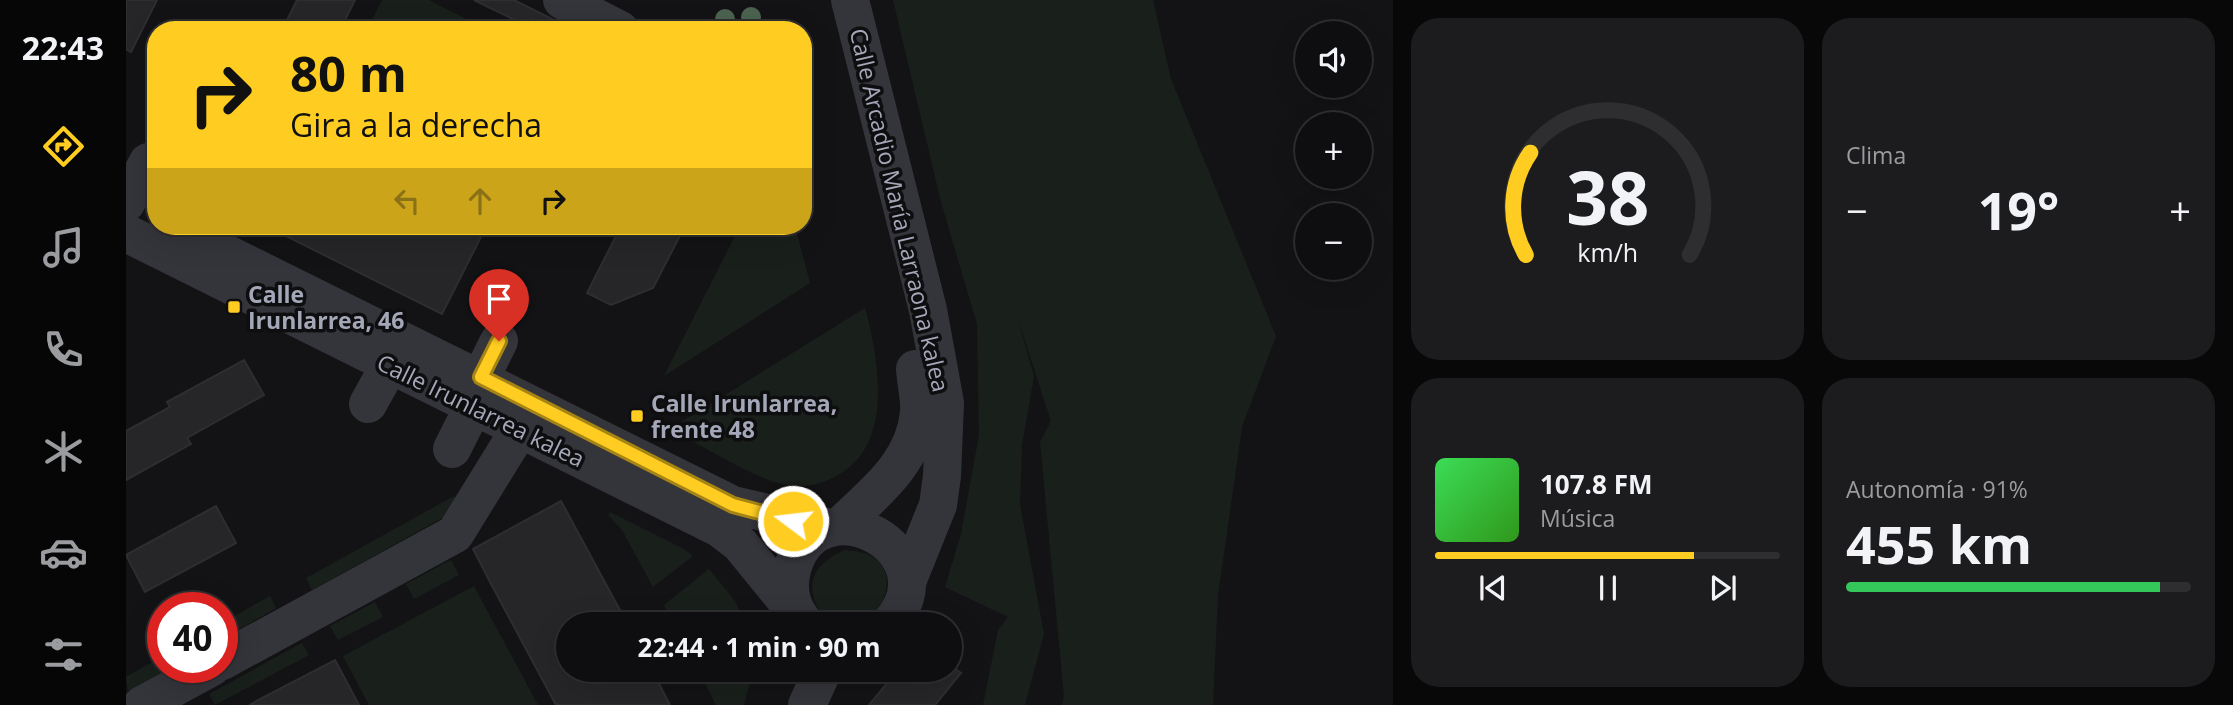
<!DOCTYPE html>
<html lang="es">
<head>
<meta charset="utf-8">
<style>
	body { margin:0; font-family:"Open Sans",sans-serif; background:#1c1c1e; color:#f1f3f6; height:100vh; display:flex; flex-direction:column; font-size:26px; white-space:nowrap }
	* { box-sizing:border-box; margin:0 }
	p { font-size:23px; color:#9b9c9f }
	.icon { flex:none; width:38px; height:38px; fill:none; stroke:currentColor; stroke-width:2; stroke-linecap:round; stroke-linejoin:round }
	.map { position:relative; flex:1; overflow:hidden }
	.side { display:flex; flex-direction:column; gap:18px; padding:18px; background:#080809; width:840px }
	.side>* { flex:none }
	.banner { position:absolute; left:21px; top:21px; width:665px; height:214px; border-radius:28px; box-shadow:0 7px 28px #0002,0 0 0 2px #2e2e30; background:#ffcd21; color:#111; overflow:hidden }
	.buttons { position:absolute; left:1169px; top:21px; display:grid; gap:14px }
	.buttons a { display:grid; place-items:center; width:77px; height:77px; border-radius:50%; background:#0e0e10; box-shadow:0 7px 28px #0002,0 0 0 2px #2e2e30; font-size:35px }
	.speed { position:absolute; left:21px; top:592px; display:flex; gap:14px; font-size:35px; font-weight:700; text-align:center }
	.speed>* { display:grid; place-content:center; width:91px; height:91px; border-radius:50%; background:#0e0e10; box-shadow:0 7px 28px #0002,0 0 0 2px #2e2e30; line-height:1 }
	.speed .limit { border:10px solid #d22; background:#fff; color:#111 }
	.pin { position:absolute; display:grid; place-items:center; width:60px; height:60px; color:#fff; margin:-72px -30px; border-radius:50% 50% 50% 0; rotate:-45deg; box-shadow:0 0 7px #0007 }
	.pin .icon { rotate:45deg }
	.me { position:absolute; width:77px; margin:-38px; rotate:285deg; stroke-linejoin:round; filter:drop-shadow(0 0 5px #0008) }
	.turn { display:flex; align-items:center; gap:24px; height:147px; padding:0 28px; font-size:32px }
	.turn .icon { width:91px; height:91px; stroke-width:2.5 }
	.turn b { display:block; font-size:49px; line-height:60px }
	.lanes { display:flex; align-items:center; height:66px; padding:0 28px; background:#0003; justify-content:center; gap:35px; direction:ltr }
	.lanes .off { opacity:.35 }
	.big { font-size:52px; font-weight:700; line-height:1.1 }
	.side .tile { flex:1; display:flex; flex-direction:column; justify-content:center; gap:10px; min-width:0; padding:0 24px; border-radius:28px; background:#1c1c1e }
	.side .dial { align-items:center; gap:0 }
	.dial svg { height:182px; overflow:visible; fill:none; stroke:#2e2e30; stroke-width:7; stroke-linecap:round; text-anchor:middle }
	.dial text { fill:#f1f3f6; stroke:none }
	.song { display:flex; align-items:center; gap:21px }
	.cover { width:84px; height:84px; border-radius:10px; background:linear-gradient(135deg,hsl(130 70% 55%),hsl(110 70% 35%)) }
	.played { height:7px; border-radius:4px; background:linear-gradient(90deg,#ffcd21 75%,#2e2e30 75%) }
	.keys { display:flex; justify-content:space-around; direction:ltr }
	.heat { display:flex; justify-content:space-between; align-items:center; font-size:38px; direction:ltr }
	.charge { height:10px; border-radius:5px; background:linear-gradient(90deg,#34c759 91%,#2e2e30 0) }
	.side .tiles { flex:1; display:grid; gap:18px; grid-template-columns:repeat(2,1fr) }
	.trip { position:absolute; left:430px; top:612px; width:406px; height:70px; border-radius:35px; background:#0e0e10; box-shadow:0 7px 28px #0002,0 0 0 2px #2e2e30; font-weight:700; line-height:70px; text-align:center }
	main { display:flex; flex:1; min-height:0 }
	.tab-bar { display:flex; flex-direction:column; width:126px; justify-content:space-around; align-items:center; background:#060606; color:#9b9c9f }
	.tab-bar .icon { width:49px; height:49px }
	.tab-bar .active { color:#ffcd21 }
	.tab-bar b { font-size:32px; color:#f1f3f6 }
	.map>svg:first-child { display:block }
</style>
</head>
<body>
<main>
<nav class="tab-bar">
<b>22:43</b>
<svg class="icon active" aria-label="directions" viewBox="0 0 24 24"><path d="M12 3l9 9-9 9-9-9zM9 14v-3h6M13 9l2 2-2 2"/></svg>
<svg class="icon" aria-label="music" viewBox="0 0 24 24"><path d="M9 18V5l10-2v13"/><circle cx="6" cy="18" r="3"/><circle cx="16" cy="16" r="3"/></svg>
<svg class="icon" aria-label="phone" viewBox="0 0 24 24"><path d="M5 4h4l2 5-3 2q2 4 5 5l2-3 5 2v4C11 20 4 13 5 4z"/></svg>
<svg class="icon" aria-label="climate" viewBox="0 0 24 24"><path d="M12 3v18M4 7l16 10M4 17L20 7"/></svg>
<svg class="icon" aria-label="car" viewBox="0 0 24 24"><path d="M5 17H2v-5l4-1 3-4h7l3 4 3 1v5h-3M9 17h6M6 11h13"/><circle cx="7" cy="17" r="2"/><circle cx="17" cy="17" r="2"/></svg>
<svg class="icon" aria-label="filters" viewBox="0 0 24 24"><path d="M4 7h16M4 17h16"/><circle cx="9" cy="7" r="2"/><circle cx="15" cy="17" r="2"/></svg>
</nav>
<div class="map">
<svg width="1267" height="705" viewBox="0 0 1267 705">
	<rect width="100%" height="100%" fill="#131315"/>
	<!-- green -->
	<path fill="#19201b" d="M256 0H303L362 30H241Z
		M767 0H1027L1045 79 1150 336 1116 427 1092 595 1087 705H936L938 696 914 442 925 421 890 313 908 376 896 445 894 504 918 634 899 705H857L872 630 882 617 819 587 835 534 853 435 851 324 815 202Z
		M614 226H669L684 283 538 376Z
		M739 308C753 359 768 445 712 475 697 483 683 488 666 486 632 482 576 445 544 429Z
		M328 496 334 508 186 590 180 578Z
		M484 512 558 549 567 556 527 587 496 530 482 515Z
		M719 550C757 552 770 574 754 608 751 616 749 621 740 624 731 627 712 626 702 624 677 592 681 566 719 550Z
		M325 560 333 575 288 599 280 584Z
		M583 569 609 601 620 625H548L538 605Z
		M348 586 412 705H243L217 656Z
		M144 596 150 608 96 639V623Z
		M249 602 257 617 212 640 204 626Z
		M176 643 183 655 89 705 83 694Z
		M37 656V667H45L2 691 0 677Z
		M572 670H627L618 705H590Z"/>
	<!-- building -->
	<path fill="#262629" stroke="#2e2d31" stroke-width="2" d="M0 0H31L5 52 0 49Z
		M171 0H229L214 30H156Z
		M348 0H388L448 30H427L406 19 403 27Z
		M406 19 427 30H401Z
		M140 226H348L358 231 316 314Z
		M495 226H559L527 288 485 305 461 293Z
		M118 360 138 395 61 438 65 444 0 480V431L44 407 41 402Z
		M435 501 502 625H443V670H526L544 705H430L364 582 347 549Z
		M90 506 110 543 19 592 0 555Z
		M209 660 233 705H124L132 700Z
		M824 665 835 673 809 705H743L772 670H824Z"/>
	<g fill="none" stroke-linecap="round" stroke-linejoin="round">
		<!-- minor -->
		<path stroke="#34343b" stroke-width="38" d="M436 0 494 30
			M724 0 802 310 819 403 816 476 812 505 781 582
			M0 203 22 162
			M45 226 607 505 705 528
			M0 233 593 528 614 544 680 625
			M355 377 373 341
			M242 404 263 366
			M326 449 348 405
			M714 526C748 493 789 463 793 412 794 399 790 383 789 369
			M674 617C663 602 662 583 667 566 695 479 829 552 763 625
			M96 661 329 534 395 427
			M16 705 86 667
			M681 705 697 670"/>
	</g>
	<!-- trees -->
	<g fill="#4b6350">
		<circle cx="625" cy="17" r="10"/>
		<circle cx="599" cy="19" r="10"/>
	</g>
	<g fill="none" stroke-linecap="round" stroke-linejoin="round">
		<defs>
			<path id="route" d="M373 341 355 377 607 505 667 521"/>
		</defs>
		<!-- route casing -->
		<use href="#route" stroke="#a68515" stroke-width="18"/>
		<!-- route -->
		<use href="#route" stroke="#ffcd21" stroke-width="12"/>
	</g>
	<!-- markers -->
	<g fill="#ffcd21" stroke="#0e0e10" stroke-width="2.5">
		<rect x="101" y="300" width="14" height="14" rx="3.5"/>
		<rect x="504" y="409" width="14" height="14" rx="3.5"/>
	</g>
	<g text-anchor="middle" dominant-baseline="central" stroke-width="7" stroke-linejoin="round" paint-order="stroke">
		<!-- street labels -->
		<g font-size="23" fill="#a4a7b7" stroke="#0e0e10">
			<text transform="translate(774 210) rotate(77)">Calle Arcadio María Larraona kalea</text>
			<text transform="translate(355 410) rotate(26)">Calle Irunlarrea kalea</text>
		</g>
		<!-- poi labels -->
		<g font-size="23" font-weight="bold" fill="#a4a7b7" stroke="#0e0e10" text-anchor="start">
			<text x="122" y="294">Calle<tspan x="122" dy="26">Irunlarrea, 46</tspan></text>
			<text x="525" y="403">Calle Irunlarrea,<tspan x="525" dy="26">frente 48</tspan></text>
		</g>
	</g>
</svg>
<div class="buttons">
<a><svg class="icon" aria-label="sound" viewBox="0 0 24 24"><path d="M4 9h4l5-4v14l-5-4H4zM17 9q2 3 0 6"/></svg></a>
<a>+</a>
<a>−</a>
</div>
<div class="speed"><div class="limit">40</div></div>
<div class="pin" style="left:373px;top:341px;background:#d93025"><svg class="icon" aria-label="arrive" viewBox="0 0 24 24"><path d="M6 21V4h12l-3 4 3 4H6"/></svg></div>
<svg class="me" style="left:667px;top:521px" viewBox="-20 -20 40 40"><circle r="17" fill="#ffcd21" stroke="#fff" stroke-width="3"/><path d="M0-11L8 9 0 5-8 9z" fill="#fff"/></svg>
<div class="trip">22:44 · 1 min · 90 m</div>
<div class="banner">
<div class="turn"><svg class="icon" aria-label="right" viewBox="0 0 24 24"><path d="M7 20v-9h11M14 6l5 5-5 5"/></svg><div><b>80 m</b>Gira a la derecha</div></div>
<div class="lanes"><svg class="icon off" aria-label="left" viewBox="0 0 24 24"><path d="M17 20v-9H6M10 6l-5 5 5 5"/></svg><svg class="icon off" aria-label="ahead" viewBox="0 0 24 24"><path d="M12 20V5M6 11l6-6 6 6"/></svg><svg class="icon" aria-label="right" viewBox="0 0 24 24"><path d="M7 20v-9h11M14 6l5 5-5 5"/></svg></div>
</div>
</div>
<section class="side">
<div class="tiles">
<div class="tile dial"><svg viewBox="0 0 100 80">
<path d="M14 69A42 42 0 1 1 86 69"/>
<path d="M14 69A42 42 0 0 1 16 24" stroke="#ffcd21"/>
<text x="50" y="56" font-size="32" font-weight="700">38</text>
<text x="50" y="72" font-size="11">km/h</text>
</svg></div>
<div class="tile"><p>Clima</p>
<div class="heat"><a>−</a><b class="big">19°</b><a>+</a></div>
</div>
<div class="tile">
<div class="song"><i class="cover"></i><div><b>107.8 FM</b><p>Música</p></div></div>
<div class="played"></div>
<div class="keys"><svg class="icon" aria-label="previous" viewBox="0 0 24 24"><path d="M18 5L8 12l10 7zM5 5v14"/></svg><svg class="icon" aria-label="pause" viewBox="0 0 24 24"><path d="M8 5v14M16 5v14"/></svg><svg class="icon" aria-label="next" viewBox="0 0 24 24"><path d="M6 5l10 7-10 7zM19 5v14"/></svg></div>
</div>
<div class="tile"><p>Autonomía · 91%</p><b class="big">455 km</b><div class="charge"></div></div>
</div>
</section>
</main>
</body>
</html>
